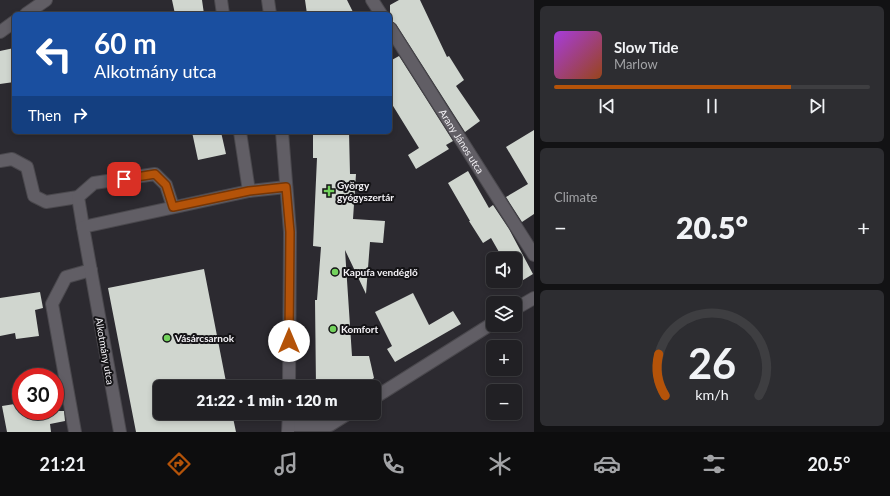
<!DOCTYPE html>
<html lang="en">
<head>
<meta charset="utf-8">
<style>
	body { margin:0; font-family:Lato,sans-serif; background:#2d2d31; color:#f1f3f6; height:100vh; display:flex; flex-direction:column; font-size:15px; white-space:nowrap }
	* { box-sizing:border-box; margin:0 }
	p { font-size:13px; color:#a2a3a6 }
	.icon { flex:none; width:22px; height:22px; fill:none; stroke:currentColor; stroke-width:2; stroke-linecap:round; stroke-linejoin:round }
	.map { position:relative; flex:1; overflow:hidden }
	.sheet { display:flex; flex-direction:column; gap:6px; padding:6px; background:#121214; width:356px }
	.sheet>* { flex:none }
	.hud { position:absolute; left:12px; top:12px; width:380px; height:122px; border-radius:6px; box-shadow:0 2px 6px #0003,0 0 0 1px #3e3e41; background:#1a4fa0; color:#fff; overflow:hidden }
	.controls { position:absolute; left:486px; top:252px; display:grid; gap:8px }
	.controls a { display:grid; place-items:center; width:36px; height:36px; border-radius:6px; background:#212024; box-shadow:0 2px 6px #0003,0 0 0 1px #3e3e41; font-size:20px }
	.speed { position:absolute; left:12px; top:368px; display:flex; gap:8px; font-size:20px; font-weight:700; text-align:center }
	.speed>* { display:grid; place-content:center; width:52px; height:52px; border-radius:50%; background:#212024; box-shadow:0 2px 6px #0003,0 0 0 1px #3e3e41; line-height:1 }
	.speed .limit { border:6px solid #d22; background:#fff; color:#111 }
	.pin { position:absolute; display:grid; place-items:center; width:34px; height:34px; color:#fff; margin:-17px; border-radius:8px; box-shadow:0 2px 6px #0006 }
	.me { position:absolute; width:44px; margin:-22px; rotate:0deg; stroke-linejoin:round; filter:drop-shadow(0 0 3px #0008) }
	.turn { display:flex; align-items:center; gap:14px; height:84px; padding:0 16px; font-size:18px }
	.turn .icon { width:52px; height:52px; stroke-width:2.5 }
	.turn b { display:block; font-size:28px; line-height:34px }
	.then { display:flex; align-items:center; height:38px; padding:0 16px; background:#0003; gap:8px; font-size:15px }
	.big { font-size:30px; font-weight:800; line-height:1.1 }
	.sheet .card { flex:1; display:flex; flex-direction:column; justify-content:center; gap:6px; min-width:0; padding:0 14px; border-radius:6px; background:#2d2d31 }
	.sheet .dial { align-items:center; gap:0 }
	.dial svg { height:104px; overflow:visible; fill:none; stroke:#3e3e41; stroke-width:7; stroke-linecap:round; text-anchor:middle }
	.dial text { fill:#f1f3f6; stroke:none }
	.song { display:flex; align-items:center; gap:12px }
	.cover { width:48px; height:48px; border-radius:6px; background:linear-gradient(135deg,hsl(280 70% 55%),hsl(20 70% 35%)) }
	.played { height:4px; border-radius:2px; background:linear-gradient(90deg,#b45309 75%,#3e3e41 75%) }
	.keys { display:flex; justify-content:space-around; direction:ltr }
	.heat { display:flex; justify-content:space-between; align-items:center; font-size:22px; direction:ltr }
	.trip { position:absolute; left:153px; top:380px; width:228px; height:40px; border-radius:6px; background:#212024; box-shadow:0 2px 6px #0003,0 0 0 1px #3e3e41; font-weight:800; line-height:40px; text-align:center }
	.menu { display:flex; height:64px; justify-content:space-around; align-items:center; background:#0d0d0e; color:#a2a3a6 }
	.menu .icon { width:28px; height:28px }
	.menu .on { color:#b45309 }
	.menu b { font-size:18px; color:#f1f3f6 }
	main { display:flex; flex:1; min-height:0 }
	.map>svg:first-child { display:block }
</style>
</head>
<body>
<main>
<div class="map">
<svg width="534" height="432" viewBox="0 0 534 432">
	<rect width="100%" height="100%" fill="#2c2a30"/>
	<!-- building -->
	<path fill="#d0d6cf" d="M172 0H202L204 14H175Z
		M305 0H347L354 14H307Z
		M399 0H420L447 57 449 56 464 80 456 86 480 121 465 132 396 24 390 21V5Z
		M14 48V82L0 84V51Z
		M399 56 453 141 446 145 449 149 416 169 408 155 419 148 390 101V61Z
		M534 130V214L522 222 506 197 528 184 506 147Z
		M192 132H221L226 154 198 160Z
		M313 132H349L350 174H356L353 219 385 221 383 243 370 242 366 294 345 250 352 356H369L374 378 361 387H316L315 300H317L321 247 313 246 317 158H313Z
		M468 171 489 208 493 205 509 229 533 274 515 285V259H503L491 238 483 243 469 221H470L448 183Z
		M204 269 227 387H160V413H232L236 432H136L108 288Z
		M40 292 43 308 35 310 39 336 16 339 15 333 0 336V298Z
		M413 293 429 325 453 311 461 324 395 362 387 349 392 346 375 312Z
		M21 403V411H64L65 421 50 424 51 432H7L2 406Z"/>
	<g fill="none" stroke-linecap="round" stroke-linejoin="round">
		<defs>
			<g id="street">
				<path d="M221 0 223 14"/>
				<path d="M268 0 270 14"/>
				<path d="M372 0 381 14"/>
				<path d="M26 14 46 0"/>
				<path id="s1" d="M390 28 534 255"/>
				<path d="M0 32 14 22"/>
				<path d="M282 132 290 232 289 387"/>
				<path d="M0 161 12 159 27 167 34 196 46 202 78 197"/>
				<path d="M249 191 286 187"/>
				<path d="M83 227 78 197 94 183 155 174 166 185 173 207"/>
				<path d="M515 309 534 298"/>
				<path d="M374 398 493 323"/>
				<path d="M289 425H330L349 413"/>
				<path d="M75 432 52 304 66 277 91 270"/>
				<path d="M120 432 83 227 249 191 240 132"/>
				<path d="M288 432 289 413"/>
			</g>
		</defs>
		<!-- street casing -->
		<use href="#street" stroke="#4a484d" stroke-width="14"/>
		<!-- street -->
		<use href="#street" stroke="#615e65" stroke-width="12"/>
	</g>
	<g fill="none" stroke-linecap="round" stroke-linejoin="round">
		<defs>
			<path id="route" d="M124 179 155 174 166 185 173 207 249 191 286 187 290 232 289 341"/>
		</defs>
		<!-- route casing -->
		<use href="#route" stroke="#753606" stroke-width="10"/>
		<!-- route -->
		<use href="#route" stroke="#b45309" stroke-width="7"/>
	</g>
	<!-- markers -->
	<g fill="#73d25d" stroke="#141316" stroke-width="1.5">
		<path d="M327 185h4v4h4v4h-4v4h-4v-4h-4v-4h4z"/>
		<circle cx="335" cy="272" r="4"/>
		<circle cx="333" cy="329" r="4"/>
		<circle cx="167" cy="338" r="4"/>
	</g>
	<g text-anchor="middle" dominant-baseline="central" stroke-width="4" stroke-linejoin="round" paint-order="stroke">
		<!-- street labels -->
		<g font-size="10" fill="#f3f1f5" stroke="#141316">
			<text stroke="none"><textPath href="#s1" startOffset="134">Arany János utca</textPath></text>
			<text transform="translate(105 351) rotate(80)">Alkotmány utca</text>
		</g>
		<!-- poi labels -->
		<g font-size="10" font-weight="bold" fill="#f3f1f5" stroke="#141316" text-anchor="start">
			<text x="337" y="185">György<tspan x="337" dy="12">gyógyszertár</tspan></text>
			<text x="343" y="272">Kapufa vendéglő</text>
			<text x="341" y="329">Komfort</text>
			<text x="175" y="338">Vásárcsarnok</text>
		</g>
	</g>
</svg>
<div class="controls">
<a><svg class="icon" aria-label="sound" viewBox="0 0 24 24"><path d="M4 9h4l5-4v14l-5-4H4zM17 9q2 3 0 6"/></svg></a>
<a><svg class="icon" aria-label="layers" viewBox="0 0 24 24"><path d="M12 4l9 5-9 5-9-5zM3 14l9 5 9-5"/></svg></a>
<a>+</a>
<a>−</a>
</div>
<div class="speed"><div class="limit">30</div></div>
<div class="pin" style="left:124px;top:179px;background:#d93025"><svg class="icon" aria-label="arrive" viewBox="0 0 24 24"><path d="M6 21V4h12l-3 4 3 4H6"/></svg></div>
<svg class="me" style="left:289px;top:341px" viewBox="-20 -20 40 40"><circle r="19" fill="#fff"/><path d="M0-13L10 11 0 6-10 11z" fill="#b45309"/></svg>
<div class="trip">21:22 · 1 min · 120 m</div>
<div class="hud">
<div class="turn"><svg class="icon" aria-label="left" viewBox="0 0 24 24"><path d="M17 20v-9H6M10 6l-5 5 5 5"/></svg><div><b>60 m</b>Alkotmány utca</div></div>
<div class="then">Then<svg class="icon" aria-label="right" viewBox="0 0 24 24"><path d="M7 20v-9h11M14 6l5 5-5 5"/></svg></div>
</div>
</div>
<section class="sheet">
<div class="card">
<div class="song"><i class="cover"></i><div><b>Slow Tide</b><p>Marlow</p></div></div>
<div class="played"></div>
<div class="keys"><svg class="icon" aria-label="previous" viewBox="0 0 24 24"><path d="M18 5L8 12l10 7zM5 5v14"/></svg><svg class="icon" aria-label="pause" viewBox="0 0 24 24"><path d="M8 5v14M16 5v14"/></svg><svg class="icon" aria-label="next" viewBox="0 0 24 24"><path d="M6 5l10 7-10 7zM19 5v14"/></svg></div>
</div>
<div class="card"><p>Climate</p>
<div class="heat"><a>−</a><b class="big">20.5°</b><a>+</a></div>
</div>
<div class="card dial"><svg viewBox="0 0 100 80">
<path d="M14 69A42 42 0 1 1 86 69"/>
<path d="M14 69A42 42 0 0 1 9 37" stroke="#b45309"/>
<text x="50" y="56" font-size="32" font-weight="700">26</text>
<text x="50" y="72" font-size="11">km/h</text>
</svg></div>
</section>
</main>
<nav class="menu">
<b>21:21</b>
<svg class="icon on" aria-label="directions" viewBox="0 0 24 24"><path d="M12 3l9 9-9 9-9-9zM9 14v-3h6M13 9l2 2-2 2"/></svg>
<svg class="icon" aria-label="music" viewBox="0 0 24 24"><path d="M9 18V5l10-2v13"/><circle cx="6" cy="18" r="3"/><circle cx="16" cy="16" r="3"/></svg>
<svg class="icon" aria-label="phone" viewBox="0 0 24 24"><path d="M5 4h4l2 5-3 2q2 4 5 5l2-3 5 2v4C11 20 4 13 5 4z"/></svg>
<svg class="icon" aria-label="climate" viewBox="0 0 24 24"><path d="M12 3v18M4 7l16 10M4 17L20 7"/></svg>
<svg class="icon" aria-label="car" viewBox="0 0 24 24"><path d="M5 17H2v-5l4-1 3-4h7l3 4 3 1v5h-3M9 17h6M6 11h13"/><circle cx="7" cy="17" r="2"/><circle cx="17" cy="17" r="2"/></svg>
<svg class="icon" aria-label="filters" viewBox="0 0 24 24"><path d="M4 7h16M4 17h16"/><circle cx="9" cy="7" r="2"/><circle cx="15" cy="17" r="2"/></svg>
<b>20.5°</b>
</nav>
</body>
</html>
